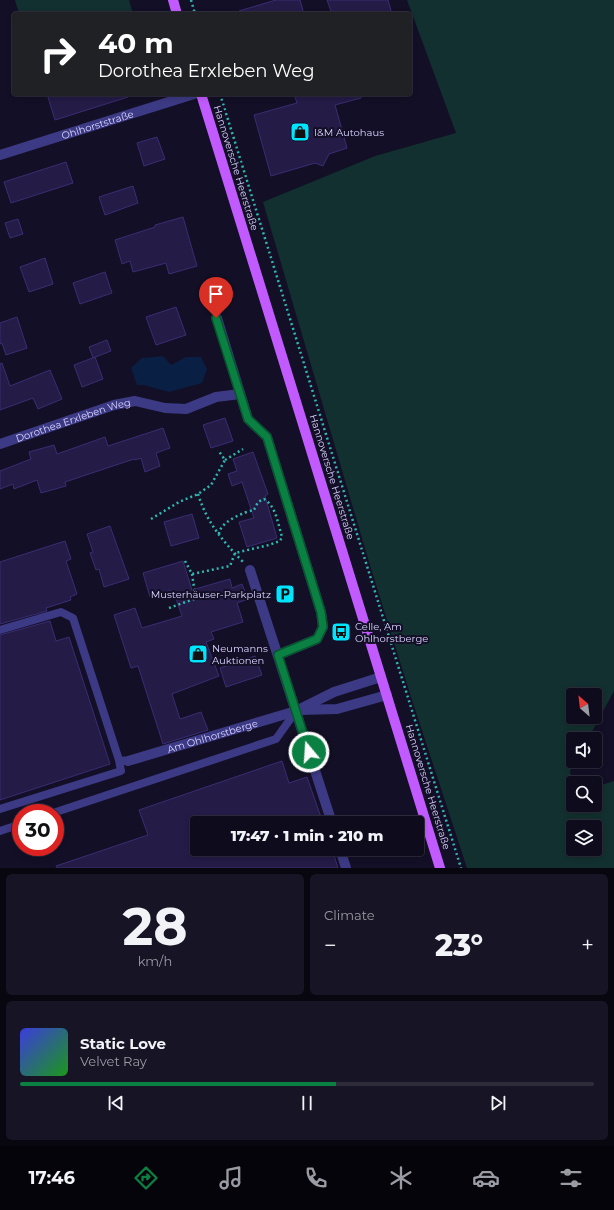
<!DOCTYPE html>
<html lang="en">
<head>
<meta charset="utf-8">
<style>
	body { margin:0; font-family:Montserrat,sans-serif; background:#171425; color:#f1f3f6; height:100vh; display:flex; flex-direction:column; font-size:15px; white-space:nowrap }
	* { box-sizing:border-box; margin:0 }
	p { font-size:13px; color:#9b9ba3 }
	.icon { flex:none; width:22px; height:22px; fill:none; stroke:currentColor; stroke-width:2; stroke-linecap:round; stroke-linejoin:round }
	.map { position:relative; height:868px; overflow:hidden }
	.sheet { display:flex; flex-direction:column; gap:6px; padding:6px; background:#08060f; flex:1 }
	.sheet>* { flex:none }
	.banner { position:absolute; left:12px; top:12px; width:400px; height:84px; border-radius:4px; box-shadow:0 2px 6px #0003,0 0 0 1px #2e2b3b; background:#202124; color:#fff; overflow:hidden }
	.needle { width:26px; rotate:332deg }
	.fabs { position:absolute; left:566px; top:688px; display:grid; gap:8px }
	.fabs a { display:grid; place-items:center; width:36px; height:36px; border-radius:4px; background:#0e0b1c; box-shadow:0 2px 6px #0003,0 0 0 1px #2e2b3b; font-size:20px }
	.speed { position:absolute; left:12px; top:804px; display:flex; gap:8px; font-size:20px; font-weight:700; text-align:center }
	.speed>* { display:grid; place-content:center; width:52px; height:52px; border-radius:50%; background:#0e0b1c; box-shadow:0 2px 6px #0003,0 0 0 1px #2e2b3b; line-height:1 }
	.speed .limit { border:6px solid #d22; background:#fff; color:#111 }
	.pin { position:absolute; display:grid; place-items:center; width:34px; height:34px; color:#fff; margin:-41px -17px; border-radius:50% 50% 50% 0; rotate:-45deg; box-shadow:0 0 4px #0007 }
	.pin .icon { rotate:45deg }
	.me { position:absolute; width:44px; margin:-22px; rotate:342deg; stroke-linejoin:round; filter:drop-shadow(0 0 3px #0008) }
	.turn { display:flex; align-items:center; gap:14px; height:84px; padding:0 20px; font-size:18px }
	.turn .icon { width:52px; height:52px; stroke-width:2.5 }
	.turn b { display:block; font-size:28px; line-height:34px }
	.big { font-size:30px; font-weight:800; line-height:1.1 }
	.sheet .tile { flex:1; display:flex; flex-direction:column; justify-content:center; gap:6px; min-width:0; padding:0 14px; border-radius:6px; background:#171425 }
	.sheet .dial { align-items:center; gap:0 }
	.dial b { font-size:52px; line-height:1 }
	.song { display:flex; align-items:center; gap:12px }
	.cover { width:48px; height:48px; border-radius:6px; background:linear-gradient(135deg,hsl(240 70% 55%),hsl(120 70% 35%)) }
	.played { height:4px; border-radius:2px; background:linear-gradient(90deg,#0b8043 55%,#2e2b3b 55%) }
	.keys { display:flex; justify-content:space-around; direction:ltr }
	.heat { display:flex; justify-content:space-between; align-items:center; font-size:22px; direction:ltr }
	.sheet .tiles { flex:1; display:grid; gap:6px; grid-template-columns:1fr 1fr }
	.tile:last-child { grid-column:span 2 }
	.trip { position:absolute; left:190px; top:816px; width:234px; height:40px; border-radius:4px; background:#0e0b1c; box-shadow:0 2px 6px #0003,0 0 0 1px #2e2b3b; font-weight:800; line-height:40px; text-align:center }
	.dock { display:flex; height:64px; justify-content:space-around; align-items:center; background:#06040b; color:#9b9ba3 }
	.dock .icon { width:28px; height:28px }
	.dock .active { color:#0b8043 }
	.dock b { font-size:18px; color:#f1f3f6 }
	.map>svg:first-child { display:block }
</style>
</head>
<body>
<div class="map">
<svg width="614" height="868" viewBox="0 0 614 868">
	<rect width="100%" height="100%" fill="#130f26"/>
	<!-- green -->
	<path fill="#12302f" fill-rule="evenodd" d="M15 0H129L133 14H19Z
		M407 0H614V691L588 739H573V761H575L570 771 573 783V805H595V787L614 781V868H467L411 697 369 562 263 202 375 156 456 133ZM573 695H595V717H573ZM573 827H595V849H573Z"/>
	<!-- water -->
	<path fill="#0a1f44" d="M163 356 171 365 186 357H201L207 369 202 383 169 392 144 385H137L131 368 142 358Z"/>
	<!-- building -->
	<path fill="#241b47" stroke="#3b2d73" d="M276 0H300L304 14H240L239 11Z
		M327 0H388L392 14H332Z
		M47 94H127L128 97 55 120Z
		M294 94H361V98L335 105 347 148 329 154 323 166 315 163 271 176 254 115 297 103Z
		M157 137 165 159 144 166 137 143Z
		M66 162 73 183 11 203 4 182Z
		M133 186 138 203 105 215 99 197Z
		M183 217 197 266 169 274 166 263 133 272 130 261 122 264 115 240 155 227V225Z
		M18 219 23 234 10 238 5 223Z
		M45 258 53 284 29 292 20 267Z
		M105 272 112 293 80 304 73 283Z
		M176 307 186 335 156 345 146 317Z
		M17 317 27 348 6 355 2 343 0 344V323Z
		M107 340 111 351 93 358 89 347Z
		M95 357 103 379 82 387 74 365Z
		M2 363 10 386 50 370 62 399 38 409 33 398 0 410V364Z
		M225 418 233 441 211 448 203 425Z
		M163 428 170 448 156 453 160 466 145 472 141 458 135 460 134 459 65 482 66 486 41 493 37 480 14 489 13 484 0 489V471L31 459 29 452 54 445 57 454 105 437 108 446Z
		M253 452 268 494 265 496 277 538 247 547 239 522 254 518 242 482 232 486 228 474 237 471 233 459Z
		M192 514 199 538 171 546 164 522Z
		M110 526 129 579 104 587 99 569 96 570 90 553 93 552 87 534Z
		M65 541 71 559 66 561 77 594 70 597 71 600 46 608 47 611 0 624V562Z
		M183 561 192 590 230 579 232 588 242 584 248 599 237 603 243 622 211 632 214 639 206 642 219 676 172 694 180 719 201 712 208 730 163 744 138 666 131 668 114 615 135 608 142 628 182 616 173 590 150 597 143 573Z
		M50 621 56 641 69 637 110 764 0 800V635Z
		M255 656 262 675 226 687 220 668Z
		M282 761 289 783 307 777 323 823H197V849H332L338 868H57L56 866 148 835 139 810Z"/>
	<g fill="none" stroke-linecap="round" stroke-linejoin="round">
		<!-- path -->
		<path stroke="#2fb8b0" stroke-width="2.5" stroke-dasharray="2 3" stroke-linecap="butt" d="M191 0 195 14
			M220 94 461 868
			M225 460 243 449
			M198 494C207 523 222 540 243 562
			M151 519 179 502 198 494 211 485 225 460 218 450
			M185 561 192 574 230 566 235 553 269 545 280 541 282 537C278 524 276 506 264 499L258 502 254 510C244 512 225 520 220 530 219 531 219 534 219 536
			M169 608 194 599 195 594 192 574"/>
		<!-- lane -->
		<path stroke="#3d3a85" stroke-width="8" d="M0 630 61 612 73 618 119 760 128 761
			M0 809 121 771 119 760
			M53 813 276 739 296 711
			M0 831 21 824"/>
		<!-- street -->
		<g stroke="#3d3a85" stroke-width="10">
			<path id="s1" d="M0 155 194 94"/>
			<path d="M217 318 248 419 267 437 321 612 323 627 317 639 278 655"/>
			<path id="s2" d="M0 444 114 405 135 401 165 408 186 409 216 397 240 394"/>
			<path d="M250 570 332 823"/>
			<path d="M300 710 337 709 387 695"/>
			<path id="s3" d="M128 761 296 711 334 692 381 677"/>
			<path d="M340 849 346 868"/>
		</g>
		<!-- primary -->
		<path stroke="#c25bff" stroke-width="10" d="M173 0 177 14
			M201 94 440 868"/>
	</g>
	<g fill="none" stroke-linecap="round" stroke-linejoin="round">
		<defs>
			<path id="route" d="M216 318 248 419 267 437 321 612 323 627 317 639 278 655 309 752"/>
		</defs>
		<!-- route casing -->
		<use href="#route" stroke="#07532c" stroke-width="10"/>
		<!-- route -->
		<use href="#route" stroke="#0b8043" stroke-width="7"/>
	</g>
	<!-- icons -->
	<defs>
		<symbol id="shop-square" viewBox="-11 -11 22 22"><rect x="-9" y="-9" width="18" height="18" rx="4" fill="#00e5ff" stroke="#130f26"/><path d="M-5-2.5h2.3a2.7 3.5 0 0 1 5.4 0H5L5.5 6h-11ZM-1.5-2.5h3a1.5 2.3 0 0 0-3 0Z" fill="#111"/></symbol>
		<symbol id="parking-square" viewBox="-11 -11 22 22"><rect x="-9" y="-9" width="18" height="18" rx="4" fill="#00e5ff" stroke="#130f26"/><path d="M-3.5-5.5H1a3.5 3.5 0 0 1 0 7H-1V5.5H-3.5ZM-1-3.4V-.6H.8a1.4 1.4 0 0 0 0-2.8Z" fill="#111"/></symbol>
		<symbol id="bus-square" viewBox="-11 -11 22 22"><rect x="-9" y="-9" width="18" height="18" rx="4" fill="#00e5ff" stroke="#130f26"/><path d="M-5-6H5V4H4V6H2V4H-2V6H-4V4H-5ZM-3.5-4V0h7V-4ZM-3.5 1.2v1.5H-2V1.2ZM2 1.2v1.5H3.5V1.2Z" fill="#111"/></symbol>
	</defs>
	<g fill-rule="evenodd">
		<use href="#shop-square" x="289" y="121" width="22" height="22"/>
		<use href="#parking-square" x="274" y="583" width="22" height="22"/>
		<use href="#bus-square" x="330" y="621" width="22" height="22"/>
		<use href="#shop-square" x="187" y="643" width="22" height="22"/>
	</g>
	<g text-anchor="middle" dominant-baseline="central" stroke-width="4" stroke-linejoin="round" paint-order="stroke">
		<!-- street labels -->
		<g font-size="10" fill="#d9d4ff" stroke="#130f26">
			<text stroke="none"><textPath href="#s1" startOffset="102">Ohlhorststraße</textPath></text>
			<text transform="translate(236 168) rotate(73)">Hannoversche Heerstraße</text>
			<text stroke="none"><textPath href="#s2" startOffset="77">Dorothea Erxleben Weg</textPath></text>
			<text transform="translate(332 477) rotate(73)">Hannoversche Heerstraße</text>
			<text stroke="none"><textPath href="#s3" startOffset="88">Am Ohlhorstberge</textPath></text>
			<text transform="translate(428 787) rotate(73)">Hannoversche Heerstraße</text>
		</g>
		<!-- poi labels -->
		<g font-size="10" fill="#d9d4ff" stroke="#130f26" text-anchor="start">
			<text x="314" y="132">I&amp;M Autohaus</text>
			<text x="271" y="594" text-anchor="end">Musterhäuser-Parkplatz</text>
			<text x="355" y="626">Celle, Am<tspan x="355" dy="12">Ohlhorstberge</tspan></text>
			<text x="212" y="648">Neumanns<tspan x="212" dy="12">Auktionen</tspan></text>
		</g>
	</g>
</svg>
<div class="fabs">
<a><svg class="needle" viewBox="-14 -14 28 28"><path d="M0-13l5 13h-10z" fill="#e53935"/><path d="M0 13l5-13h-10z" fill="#9b9ba3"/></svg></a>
<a><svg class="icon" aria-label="sound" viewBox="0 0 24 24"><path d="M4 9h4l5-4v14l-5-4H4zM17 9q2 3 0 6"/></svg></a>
<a><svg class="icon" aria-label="search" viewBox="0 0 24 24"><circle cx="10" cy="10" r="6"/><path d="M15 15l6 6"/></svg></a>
<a><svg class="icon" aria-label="layers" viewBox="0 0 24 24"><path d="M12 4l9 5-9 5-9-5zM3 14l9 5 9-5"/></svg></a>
</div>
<div class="speed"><div class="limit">30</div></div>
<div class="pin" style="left:216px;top:318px;background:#d93025"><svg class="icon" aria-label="arrive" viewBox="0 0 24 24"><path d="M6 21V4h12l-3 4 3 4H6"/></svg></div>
<svg class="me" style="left:309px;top:752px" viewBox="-20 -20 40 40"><circle r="17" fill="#0b8043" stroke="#fff" stroke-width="3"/><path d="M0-11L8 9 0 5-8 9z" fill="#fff"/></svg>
<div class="trip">17:47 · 1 min · 210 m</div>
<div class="banner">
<div class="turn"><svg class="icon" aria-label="right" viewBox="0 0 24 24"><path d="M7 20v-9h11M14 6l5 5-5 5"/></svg><div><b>40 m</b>Dorothea Erxleben Weg</div></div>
</div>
</div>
<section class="sheet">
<div class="tiles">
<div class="tile dial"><b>28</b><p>km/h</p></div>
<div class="tile"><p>Climate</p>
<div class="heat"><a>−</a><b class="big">23°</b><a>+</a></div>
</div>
<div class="tile">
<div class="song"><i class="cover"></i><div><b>Static Love</b><p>Velvet Ray</p></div></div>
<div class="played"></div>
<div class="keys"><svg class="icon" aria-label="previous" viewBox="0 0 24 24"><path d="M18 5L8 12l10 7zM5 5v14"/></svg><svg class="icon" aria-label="pause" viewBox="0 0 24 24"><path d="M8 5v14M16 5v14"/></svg><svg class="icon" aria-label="next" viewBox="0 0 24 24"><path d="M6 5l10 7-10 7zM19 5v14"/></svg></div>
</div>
</div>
</section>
<nav class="dock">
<b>17:46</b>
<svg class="icon active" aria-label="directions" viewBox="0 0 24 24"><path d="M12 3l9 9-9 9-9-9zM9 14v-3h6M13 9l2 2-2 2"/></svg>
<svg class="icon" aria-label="music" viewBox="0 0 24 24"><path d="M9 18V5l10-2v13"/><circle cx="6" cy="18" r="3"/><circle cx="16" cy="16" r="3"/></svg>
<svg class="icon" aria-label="phone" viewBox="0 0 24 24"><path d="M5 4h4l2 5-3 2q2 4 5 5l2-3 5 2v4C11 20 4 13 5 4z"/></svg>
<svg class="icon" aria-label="climate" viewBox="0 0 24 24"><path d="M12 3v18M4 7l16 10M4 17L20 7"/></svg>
<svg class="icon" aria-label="car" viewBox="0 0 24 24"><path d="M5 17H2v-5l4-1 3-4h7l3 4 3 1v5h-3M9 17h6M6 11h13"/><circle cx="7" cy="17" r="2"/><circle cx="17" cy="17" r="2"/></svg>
<svg class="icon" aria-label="filters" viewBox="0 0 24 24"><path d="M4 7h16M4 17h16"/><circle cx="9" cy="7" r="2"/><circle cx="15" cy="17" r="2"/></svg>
</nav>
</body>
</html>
